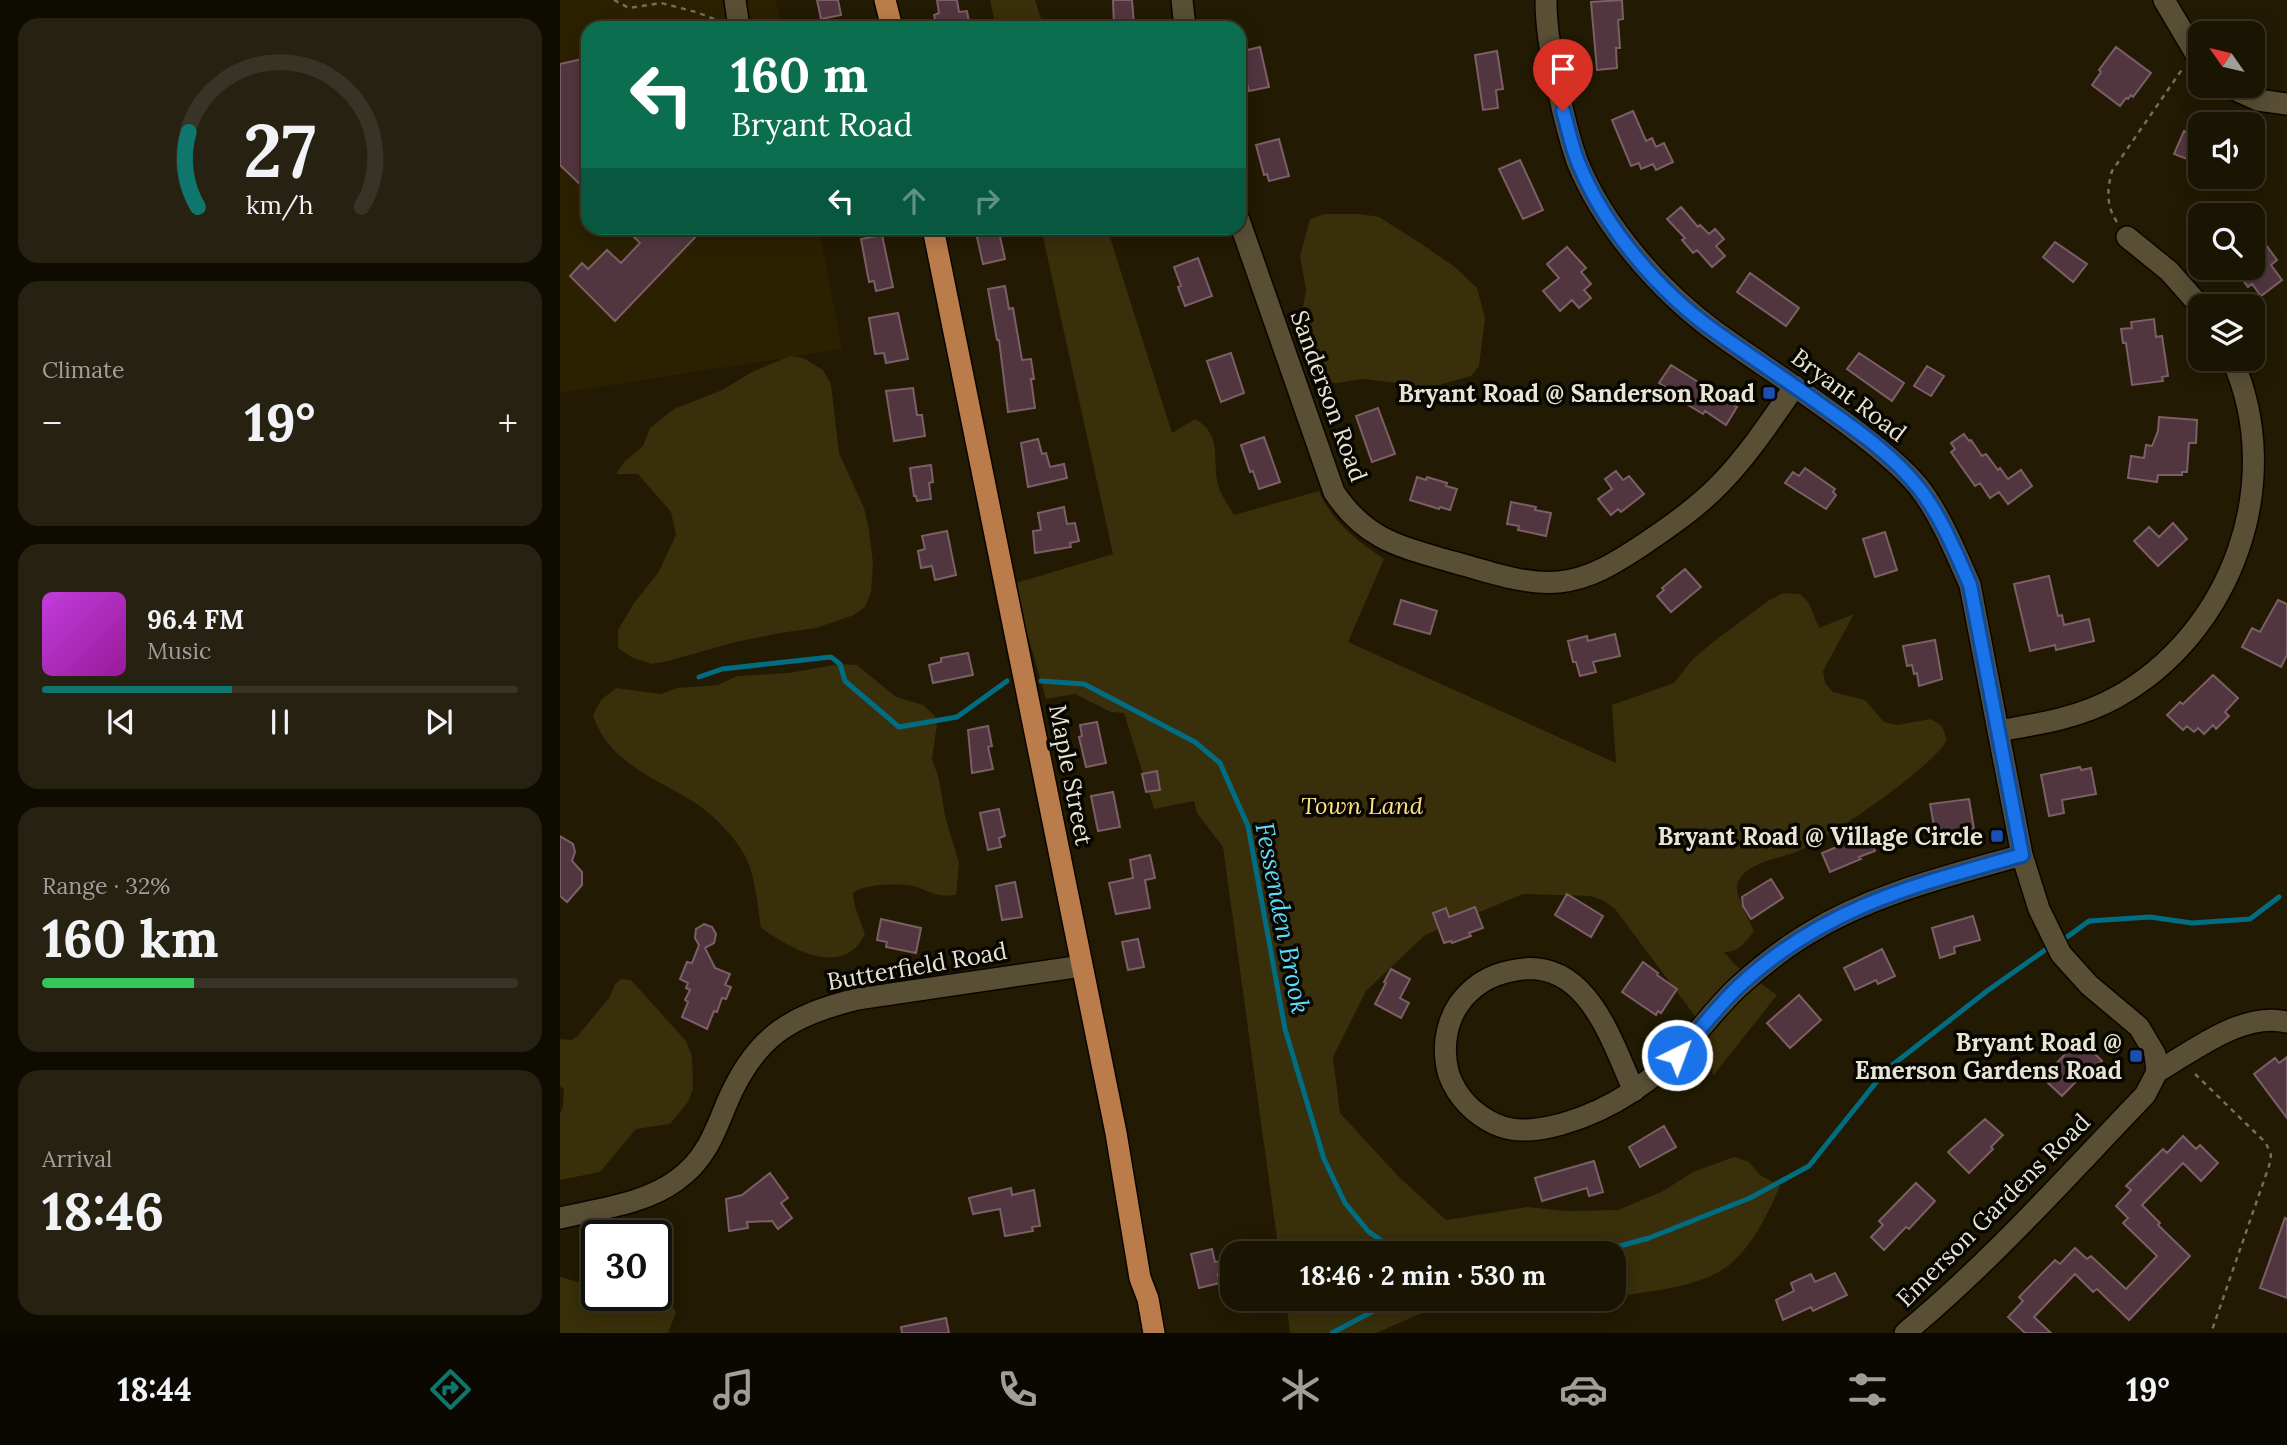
<!DOCTYPE html>
<html lang="en">
<head>
<meta charset="utf-8">
<style>
	body { margin:0; font-family:Lora,serif; background:#272111; color:#f1f3f6; height:100vh; display:flex; flex-direction:column; font-size:26px; white-space:nowrap }
	* { box-sizing:border-box; margin:0 }
	p { font-size:23px; color:#9f9e99 }
	.icon { flex:none; width:38px; height:38px; fill:none; stroke:currentColor; stroke-width:2; stroke-linecap:round; stroke-linejoin:round }
	.map { position:relative; flex:1; overflow:hidden }
	.drawer { display:flex; flex-direction:column; gap:18px; padding:18px; background:#0e0b01; width:560px }
	.drawer>* { flex:none }
	.banner { position:absolute; left:21px; top:21px; width:665px; height:214px; border-radius:21px; box-shadow:0 4px 18px #0003,0 0 0 2px #383324; background:#0b6e4f; color:#fff; overflow:hidden }
	.needle { width:46px; rotate:304deg }
	.controls { position:absolute; left:1628px; top:21px; display:grid; gap:14px }
	.controls a { display:grid; place-items:center; width:77px; height:77px; border-radius:14px; background:#1a1402; box-shadow:0 4px 18px #0003,0 0 0 2px #383324; font-size:35px }
	.speed { position:absolute; left:21px; top:1220px; display:flex; gap:14px; font-size:35px; font-weight:700; text-align:center }
	.speed>* { display:grid; place-content:center; width:91px; height:91px; border-radius:50%; background:#1a1402; box-shadow:0 4px 18px #0003,0 0 0 2px #383324; line-height:1 }
	.speed .limit { border:4px solid #111; border-radius:10px; background:#fff; color:#111 }
	.pin { position:absolute; display:grid; place-items:center; width:60px; height:60px; color:#fff; margin:-72px -30px; border-radius:50% 50% 50% 0; rotate:-45deg; box-shadow:0 0 7px #0007 }
	.pin .icon { rotate:45deg }
	.me { position:absolute; width:77px; margin:-38px; rotate:42deg; stroke-linejoin:round; filter:drop-shadow(0 0 5px #0008) }
	.turn { display:flex; align-items:center; gap:24px; height:147px; padding:0 35px; font-size:32px }
	.turn .icon { width:91px; height:91px; stroke-width:2.5 }
	.turn b { display:block; font-size:49px; line-height:60px }
	.lanes { display:flex; align-items:center; height:66px; padding:0 35px; background:#0003; justify-content:center; gap:35px; direction:ltr }
	.lanes .off { opacity:.35 }
	.big { font-size:52px; font-weight:800; line-height:1.1 }
	.drawer .card { flex:1; display:flex; flex-direction:column; justify-content:center; gap:10px; min-width:0; padding:0 24px; border-radius:21px; background:#272111 }
	.drawer .dial { align-items:center; gap:0 }
	.dial svg { height:182px; overflow:visible; fill:none; stroke:#383324; stroke-width:7; stroke-linecap:round; text-anchor:middle }
	.dial text { fill:#f1f3f6; stroke:none }
	.song { display:flex; align-items:center; gap:21px }
	.cover { width:84px; height:84px; border-radius:10px; background:linear-gradient(135deg,hsl(290 70% 55%),hsl(300 70% 35%)) }
	.played { height:7px; border-radius:4px; background:linear-gradient(90deg,#0f766e 40%,#383324 40%) }
	.keys { display:flex; justify-content:space-around; direction:ltr }
	.heat { display:flex; justify-content:space-between; align-items:center; font-size:38px; direction:ltr }
	.charge { height:10px; border-radius:5px; background:linear-gradient(90deg,#34c759 32%,#383324 0) }
	.trip { position:absolute; left:660px; top:1241px; width:406px; height:70px; border-radius:21px; background:#1a1402; box-shadow:0 4px 18px #0003,0 0 0 2px #383324; font-weight:800; line-height:70px; text-align:center }
	.menu { display:flex; height:112px; justify-content:space-around; align-items:center; background:#0a0801; color:#9f9e99 }
	.menu .icon { width:49px; height:49px }
	.menu .current { color:#0f766e }
	.menu b { font-size:32px; color:#f1f3f6 }
	main { display:flex; flex:1; min-height:0 }
	.map>svg:first-child { display:block }
</style>
</head>
<body>
<main>
<section class="drawer">
<div class="card dial"><svg viewBox="0 0 100 80">
<path d="M14 69A42 42 0 1 1 86 69"/>
<path d="M14 69A42 42 0 0 1 10 36" stroke="#0f766e"/>
<text x="50" y="56" font-size="32" font-weight="700">27</text>
<text x="50" y="72" font-size="11">km/h</text>
</svg></div>
<div class="card"><p>Climate</p>
<div class="heat"><a>−</a><b class="big">19°</b><a>+</a></div>
</div>
<div class="card">
<div class="song"><i class="cover"></i><div><b>96.4 FM</b><p>Music</p></div></div>
<div class="played"></div>
<div class="keys"><svg class="icon" aria-label="previous" viewBox="0 0 24 24"><path d="M18 5L8 12l10 7zM5 5v14"/></svg><svg class="icon" aria-label="pause" viewBox="0 0 24 24"><path d="M8 5v14M16 5v14"/></svg><svg class="icon" aria-label="next" viewBox="0 0 24 24"><path d="M6 5l10 7-10 7zM19 5v14"/></svg></div>
</div>
<div class="card"><p>Range · 32%</p><b class="big">160 km</b><div class="charge"></div></div>
<div class="card"><p>Arrival</p><b class="big">18:46</b></div>
</section>
<div class="map">
<svg width="1727" height="1333" viewBox="0 0 1727 1333">
	<rect width="100%" height="100%" fill="#221a02"/>
	<!-- built -->
	<path fill="#2b2100" d="M0 0H216L221 28H28V228H259L282 349 0 393Z"/>
	<!-- green -->
	<path fill="#392f0a" d="M430 0H475L484 28H436Z
		M765 214H800L819 217 857 241 895 267 917 288 925 318 919 366 911 376 872 387 802 379 777 383 765 382 758 372 742 313 746 290 740 256 750 219Z
		M481 228H547L612 433 635 419C663 435 652 458 658 485 661 495 669 506 674 515L759 491C773 523 796 540 824 559L788 642 1056 763 1052 705 1114 683 1133 659 1153 642 1208 601 1223 593 1240 594 1249 603 1259 628 1294 614 1263 671 1265 683 1273 692 1305 700 1324 722 1337 725 1371 719 1382 726 1387 740C1371 769 1269 838 1236 852 1219 859 1182 863 1177 886 1175 894 1190 921 1194 931 1186 942 1178 953 1164 952L1175 965 1217 995 1153 1076 1147 1032 1055 909 1044 901 1031 896 963 894 865 935 806 991 773 1057 780 1113 839 1177 886 1220 967 1207 1007 1211 1058 1210 1103 1191 1133 1172 1174 1157 1189 1162 1200 1175 1220 1186C1208 1214 1190 1251 1165 1268 1136 1288 1088 1291 1054 1297V1253H719L663 847 637 813 634 801 594 809 564 713 551 712 515 694 486 699 453 584 553 554Z
		M230 356 243 358 263 370 271 384 279 453 304 508 309 530 313 563 311 592 305 607 294 615 256 628 220 633 176 642 108 661 92 664 73 658 58 648V630L74 603 98 573 116 535 111 512 78 474H56L65 461 83 446 90 428 114 409 162 390 192 372Z
		M280 664 297 665 336 697 363 705 375 716 377 724 372 759 379 779 385 816 399 863 396 895C376 898 371 891 353 886 339 883 303 884 293 893 293 906 301 921 305 934 283 980 230 948 201 928 198 907 195 873 184 854 174 836 151 812 132 801 95 778 47 761 33 715L41 700 56 688 101 694 117 688 158 685 177 676 229 673Z
		M61 979 71 980 126 1041 132 1056 133 1089 128 1102 110 1124 76 1129 40 1172 0 1180V1114L3 1107 4 1089 0 1086V1039L11 1040 17 1037 49 998 55 984Z
		M0 1277 37 1287V1295H90L109 1300 116 1312 108 1333H0Z
		M726 1299V1298L1046 1299 991 1303 938 1313 883 1304 816 1333H730Z"/>
	<g fill="none" stroke-linecap="round" stroke-linejoin="round">
		<!-- stream -->
		<path stroke="#006d83" stroke-width="5" d="M139 677 162 669 271 657 280 664 285 681 339 727 397 717 447 681
			M481 681 524 684 635 742 660 763 688 826 725 1029 764 1159 785 1203 808 1231 838 1253
			M1507 937 1529 921 1590 917 1632 923 1690 919 1719 897
			M1034 1253 1089 1238 1190 1198 1249 1166 1326 1070 1427 991 1485 950
			M772 1333 838 1298"/>
	</g>
	<!-- building -->
	<path fill="#52363f" stroke="#7c5e67" stroke-width="2" d="M257 0H278L281 15 261 19Z
		M377 0H397L399 12 407 11 410 28H377L374 15 379 13Z
		M553 0H572L574 25 554 26Z
		M1062 0 1063 19 1058 20 1060 48H1056L1057 68 1037 70 1031 2Z
		M700 47 709 87 689 91 686 80 683 81 679 52Z
		M1556 47 1591 73 1573 97 1571 95 1568 99 1566 98 1560 106 1532 85 1541 72 1539 70Z
		M937 51 943 89 936 90 938 108 923 110 915 55Z
		M22 59 28 87V192L0 165V64Z
		M1073 111 1086 141 1092 138 1096 147 1104 143 1113 162 1096 170 1093 164 1081 169 1079 163 1071 166 1052 120Z
		M1624 131 1640 137V164L1614 154Z
		M719 139 729 176 709 181 707 174 704 175 696 145Z
		M960 160 983 210 963 219 939 169Z
		M1121 207 1138 227 1140 225 1149 234 1155 229 1164 239 1156 246 1165 256 1152 267 1137 250 1133 253 1122 240 1125 238 1107 219Z
		M65 228H144L55 321 10 276 22 263 28 269 47 250 61 263 80 243Z
		M415 228H438L445 259 423 264Z
		M322 235 333 287 316 291 314 281 309 282 301 239Z
		M1701 238 1717 260 1711 265 1722 280 1701 296 1692 284 1688 287 1674 268H1692V244Z
		M1495 242 1527 264 1513 282 1483 257Z
		M1007 247 1026 268 1021 272 1031 284 1024 290 1031 298 1019 308 1012 300 1000 311 983 291 999 278 987 264Z
		M638 258 652 296 625 306 618 287 621 286 614 267Z
		M1190 273 1239 308 1226 326 1177 292Z
		M445 286 449 309 453 308 462 360 471 359 474 379H471L475 408 448 412 439 340H437L428 289Z
		M338 313 348 359 326 363 324 353 315 354 309 318Z
		M1594 319 1596 337 1602 336 1608 376 1602 377 1603 381 1572 385 1566 343H1563L1561 329 1572 328 1571 322Z
		M671 353 684 393 661 402 647 361Z
		M1299 353 1344 383 1332 401 1287 369Z
		M1111 365 1159 395 1161 392 1177 402 1175 406 1177 407 1166 425 1145 411 1143 414 1128 405 1130 402 1099 383Z
		M1367 366 1384 376 1371 396 1354 386Z
		M353 388 357 415H362L365 436 334 441 326 391Z
		M818 408 835 454 812 462 796 416Z
		M1599 417 1637 420 1636 443H1629L1627 472H1622V475H1598L1597 482 1568 478 1571 456 1584 458 1586 445 1592 446 1598 431Z
		M1404 434 1409 441 1411 440 1422 456 1426 454 1438 470 1440 468 1448 479 1461 470 1472 486 1448 504 1439 492 1430 498 1420 483 1415 486 1391 452 1395 449 1391 443Z
		M704 437 720 482 699 489 693 471 690 472 681 445Z
		M478 439 482 454 486 453 490 467 504 464 507 478 468 487 461 443Z
		M371 465 373 482 369 483 371 499 357 501 356 496H354L350 468Z
		M1245 468 1275 489 1273 492 1276 495 1266 509 1225 483 1233 472 1239 476Z
		M1056 471 1063 480 1069 476 1084 494 1061 512 1058 509 1051 515 1038 499 1052 489 1045 479Z
		M857 477 866 480 867 477 887 483 886 486 897 489 890 510 880 507 879 509 850 500Z
		M951 502 976 507 975 510 991 513 986 536 958 530 959 526 947 524Z
		M504 507 507 524 515 523 519 541 510 543 511 547 475 553 473 531 481 530 478 513Z
		M1613 523 1627 539 1598 566 1574 541 1589 527 1599 537Z
		M387 531 396 575 375 580 372 566 361 568 358 551 365 549 362 536Z
		M1325 532 1337 570 1315 577 1303 539Z
		M1125 569 1141 587 1111 612 1097 596 1104 590 1102 588Z
		M1489 576 1498 616 1502 615 1504 625 1529 619 1534 641 1496 650 1495 645 1470 651 1454 584Z
		M841 600 877 611 870 634 834 624Z
		M1718 600 1727 604V655L1721 667 1682 647 1692 628 1700 632Z
		M1055 634 1060 656 1033 662 1036 672 1020 676 1016 662H1013L1008 641 1027 636 1028 641Z
		M1375 640 1382 679 1359 686 1357 673 1354 674 1352 665 1347 666 1343 646Z
		M408 653 413 675 373 683 369 665 381 662V658Z
		M1653 675 1678 698 1665 712 1669 716 1656 729 1653 725 1644 734 1638 728 1634 732 1627 726 1623 730 1607 715 1620 702 1623 704Z
		M537 722 546 763 526 767 519 737 522 736 520 725Z
		M428 726 432 746 428 747 433 769 412 773 408 730Z
		M1520 767 1521 770 1531 768 1536 794 1502 800 1504 813 1489 816 1481 775Z
		M597 771 600 790 586 792 582 774Z
		M553 792 560 827 538 831 531 796Z
		M1409 799 1414 829 1376 836 1370 804Z
		M439 809 445 836 439 838 441 847 428 850 420 813Z
		M1308 834 1315 851 1299 857 1301 859 1270 872 1262 853Z
		M0 836 13 844 15 852 12 861 22 872V885L7 902 0 896Z
		M590 855 595 878 585 880 590 908 556 914 549 883 573 878 570 860Z
		M1211 879 1223 898 1191 919 1183 906 1182 897Z
		M455 882 462 917 442 920 436 886Z
		M1007 894 1043 916 1031 937 995 915Z
		M915 907 923 928 909 933 911 936 892 943 891 941 884 943 873 913 886 908 889 917Z
		M1413 916 1420 940 1394 947 1395 953 1380 958 1372 928Z
		M321 919 361 928 356 953 326 947 327 942 317 940Z
		M144 924 152 927 156 934 154 943 145 948 155 968 170 974 165 985 171 987 166 999 162 998 157 1012 154 1011 147 1029 122 1017 128 1002 125 1000 130 990 126 988 128 983 120 979 127 962 132 963 139 945 135 938 136 929Z
		M578 939 584 967 568 970 562 942Z
		M1322 949 1335 976 1318 984 1316 980 1295 990 1284 968Z
		M1083 962 1098 973 1097 975 1117 989 1101 1013 1098 1011 1096 1015 1062 992Z
		M831 969 850 979 840 998 849 1003 841 1018 815 1004 826 983 824 982Z
		M1239 995 1261 1020 1230 1048 1207 1023Z
		M1516 1035 1542 1061 1532 1071 1529 1068 1502 1096 1488 1083 1498 1072 1493 1067 1510 1049 1506 1046Z
		M1727 1057V1118L1694 1074 1715 1058 1719 1063Z
		M1425 1119 1443 1135 1431 1147 1433 1149 1409 1173 1388 1152Z
		M1104 1126 1116 1147 1080 1167 1069 1147Z
		M1623 1136 1636 1149 1640 1145 1658 1163 1641 1181 1623 1163 1582 1205 1600 1223 1598 1225 1630 1256 1569 1320 1537 1289 1533 1292 1515 1274 1474 1317 1491 1333H1465L1448 1317 1463 1301 1459 1297 1495 1260 1500 1264 1515 1248 1527 1259 1531 1256 1566 1289 1597 1256 1563 1223 1568 1218 1556 1206 1571 1190 1566 1186 1603 1149 1607 1153Z
		M1034 1161 1043 1192 1029 1196 1027 1188 982 1201 975 1178Z
		M210 1173 228 1198 221 1203 232 1218 218 1229 212 1221 187 1222 188 1228 169 1231 166 1199 182 1195Z
		M1356 1183 1375 1201 1349 1229 1346 1227 1324 1250 1311 1237 1323 1225 1319 1221Z
		M451 1188 452 1195 474 1190 480 1226 472 1227 473 1231 445 1236 440 1209 413 1214 409 1198Z
		M1725 1218 1727 1219V1298L1700 1288Z
		M652 1249 655 1262 672 1260V1271L658 1274 660 1283 639 1288 631 1254Z
		M1275 1273 1287 1295 1253 1311 1251 1307 1223 1320 1216 1300 1234 1291 1231 1283 1251 1274 1255 1282Z
		M386 1318 389 1333H342L341 1327Z"/>
	<g fill="none" stroke-linecap="round" stroke-linejoin="round">
		<defs>
			<path id="minor" d="M175 0 179 28
				M622 0 625 28
				M986 0C986 31 992 59 998 89 1003 113 1009 138 1017 161 1043 226 1100 291 1156 332 1203 366 1253 397 1299 433 1320 449 1341 466 1358 486 1380 514 1396 553 1410 585L1462 855 1479 909 1501 954 1529 985 1579 1027 1595 1054 1597 1072 1585 1095C1507 1176 1432 1261 1345 1333
				M1604 0 1640 61
				M1667 86 1698 100 1727 104
				M679 220 774 492C805 539 838 546 889 561 925 570 961 585 999 582 1030 579 1055 563 1081 546 1109 527 1137 508 1161 483 1189 454 1212 419 1235 386
				M1567 237 1609 271 1640 306
				M1438 731C1478 724 1519 718 1555 698 1672 634 1727 482 1672 359
				M1597 1072C1633 1051 1683 1011 1727 1022
				M1074 1091C1051 1040 1026 953 951 971 930 975 912 986 899 1004 885 1024 882 1052 889 1075 897 1097 914 1114 935 1124 957 1134 979 1130 1002 1124 1054 1109 1097 1079 1132 1038 1147 1021 1161 1003 1178 987 1200 967 1224 948 1249 933 1315 893 1389 876 1462 855
				M0 1218C38 1209 85 1204 117 1180 144 1161 154 1135 166 1105 194 1038 228 1016 297 999L522 966"/>
			<path id="major" d="M325 0 332 28
				M373 228 556 1133 580 1278 588 1299 594 1333"/>
		</defs>
		<!-- minor casing -->
		<use href="#minor" stroke="#0b0500" stroke-width="24"/>
		<!-- major casing -->
		<use href="#major" stroke="#0b0500" stroke-width="24"/>
		<!-- path -->
		<path stroke="#746e5a" stroke-width="2.5" stroke-dasharray="5 5" stroke-linecap="butt" d="M54 0 69 8 101 3 136 12 159 21
			M1557 222C1546 206 1547 189 1552 171L1623 68
			M1635 1074 1706 1143 1711 1155 1709 1166 1651 1333"/>
		<!-- minor -->
		<use href="#minor" stroke="#584f35" stroke-width="21"/>
		<!-- major -->
		<use href="#major" stroke="#ba7c4b" stroke-width="21"/>
	</g>
	<g fill="none" stroke-linecap="round" stroke-linejoin="round">
		<defs>
			<path id="route" d="M1003 111C1008 127 1011 145 1018 162 1044 227 1099 292 1156 332 1191 357 1227 380 1261 405 1295 429 1332 454 1358 487 1380 514 1396 553 1410 585L1462 855C1352 886 1264 907 1178 987 1156 1008 1138 1033 1117 1055"/>
		</defs>
		<!-- route casing -->
		<use href="#route" stroke="#114b97" stroke-width="18"/>
		<!-- route -->
		<use href="#route" stroke="#1a73e8" stroke-width="12"/>
	</g>
	<!-- markers -->
	<g fill="#1a4fb4" stroke="#080601" stroke-width="2.5">
		<rect x="1202" y="386" width="14" height="14" rx="3.5"/>
		<rect x="1430" y="829" width="14" height="14" rx="3.5"/>
		<rect x="1569" y="1049" width="14" height="14" rx="3.5"/>
	</g>
	<g text-anchor="middle" dominant-baseline="central" stroke-width="7" stroke-linejoin="round" paint-order="stroke">
		<!-- poi labels -->
		<g font-size="24" font-weight="bold" fill="#e8e4d5" stroke="#080601" text-anchor="end">
			<text x="1195" y="393">Bryant Road @ Sanderson Road</text>
			<text x="1423" y="836">Bryant Road @ Village Circle</text>
			<text x="1562" y="1042">Bryant Road @<tspan x="1562" dy="28">Emerson Gardens Road</tspan></text>
		</g>
		<!-- street labels -->
		<g font-size="24" fill="#e8e4d5" stroke="#080601">
			<text transform="translate(1289 395) rotate(37)">Bryant Road</text>
			<text transform="translate(769 396) rotate(70)">Sanderson Road</text>
			<text transform="translate(511 775) rotate(79)">Maple Street</text>
			<text transform="translate(357 966) rotate(-10)">Butterfield Road</text>
			<text transform="translate(1433 1210) rotate(-45)">Emerson Gardens Road</text>
		</g>
		<!-- park labels -->
		<g font-size="24" font-style="italic" fill="#fee183" stroke="#080601">
			<text x="802" y="805">Town Land</text>
		</g>
		<!-- water labels -->
		<g font-size="26" font-style="italic" fill="#5ddbfc" stroke="#080601">
			<text transform="translate(723 918) rotate(79)">Fessenden Brook</text>
		</g>
	</g>
</svg>
<div class="controls">
<a><svg class="needle" viewBox="-14 -14 28 28"><path d="M0-13l5 13h-10z" fill="#e53935"/><path d="M0 13l5-13h-10z" fill="#9f9e99"/></svg></a>
<a><svg class="icon" aria-label="sound" viewBox="0 0 24 24"><path d="M4 9h4l5-4v14l-5-4H4zM17 9q2 3 0 6"/></svg></a>
<a><svg class="icon" aria-label="search" viewBox="0 0 24 24"><circle cx="10" cy="10" r="6"/><path d="M15 15l6 6"/></svg></a>
<a><svg class="icon" aria-label="layers" viewBox="0 0 24 24"><path d="M12 4l9 5-9 5-9-5zM3 14l9 5 9-5"/></svg></a>
</div>
<div class="speed"><div class="limit">30</div></div>
<div class="pin" style="left:1003px;top:111px;background:#d93025"><svg class="icon" aria-label="arrive" viewBox="0 0 24 24"><path d="M6 21V4h12l-3 4 3 4H6"/></svg></div>
<svg class="me" style="left:1117px;top:1055px" viewBox="-20 -20 40 40"><circle r="17" fill="#1a73e8" stroke="#fff" stroke-width="3"/><path d="M0-11L8 9 0 5-8 9z" fill="#fff"/></svg>
<div class="trip">18:46 · 2 min · 530 m</div>
<div class="banner">
<div class="turn"><svg class="icon" aria-label="left" viewBox="0 0 24 24"><path d="M17 20v-9H6M10 6l-5 5 5 5"/></svg><div><b>160 m</b>Bryant Road</div></div>
<div class="lanes"><svg class="icon" aria-label="left" viewBox="0 0 24 24"><path d="M17 20v-9H6M10 6l-5 5 5 5"/></svg><svg class="icon off" aria-label="ahead" viewBox="0 0 24 24"><path d="M12 20V5M6 11l6-6 6 6"/></svg><svg class="icon off" aria-label="right" viewBox="0 0 24 24"><path d="M7 20v-9h11M14 6l5 5-5 5"/></svg></div>
</div>
</div>
</main>
<nav class="menu">
<b>18:44</b>
<svg class="icon current" aria-label="directions" viewBox="0 0 24 24"><path d="M12 3l9 9-9 9-9-9zM9 14v-3h6M13 9l2 2-2 2"/></svg>
<svg class="icon" aria-label="music" viewBox="0 0 24 24"><path d="M9 18V5l10-2v13"/><circle cx="6" cy="18" r="3"/><circle cx="16" cy="16" r="3"/></svg>
<svg class="icon" aria-label="phone" viewBox="0 0 24 24"><path d="M5 4h4l2 5-3 2q2 4 5 5l2-3 5 2v4C11 20 4 13 5 4z"/></svg>
<svg class="icon" aria-label="climate" viewBox="0 0 24 24"><path d="M12 3v18M4 7l16 10M4 17L20 7"/></svg>
<svg class="icon" aria-label="car" viewBox="0 0 24 24"><path d="M5 17H2v-5l4-1 3-4h7l3 4 3 1v5h-3M9 17h6M6 11h13"/><circle cx="7" cy="17" r="2"/><circle cx="17" cy="17" r="2"/></svg>
<svg class="icon" aria-label="filters" viewBox="0 0 24 24"><path d="M4 7h16M4 17h16"/><circle cx="9" cy="7" r="2"/><circle cx="15" cy="17" r="2"/></svg>
<b>19°</b>
</nav>
</body>
</html>
